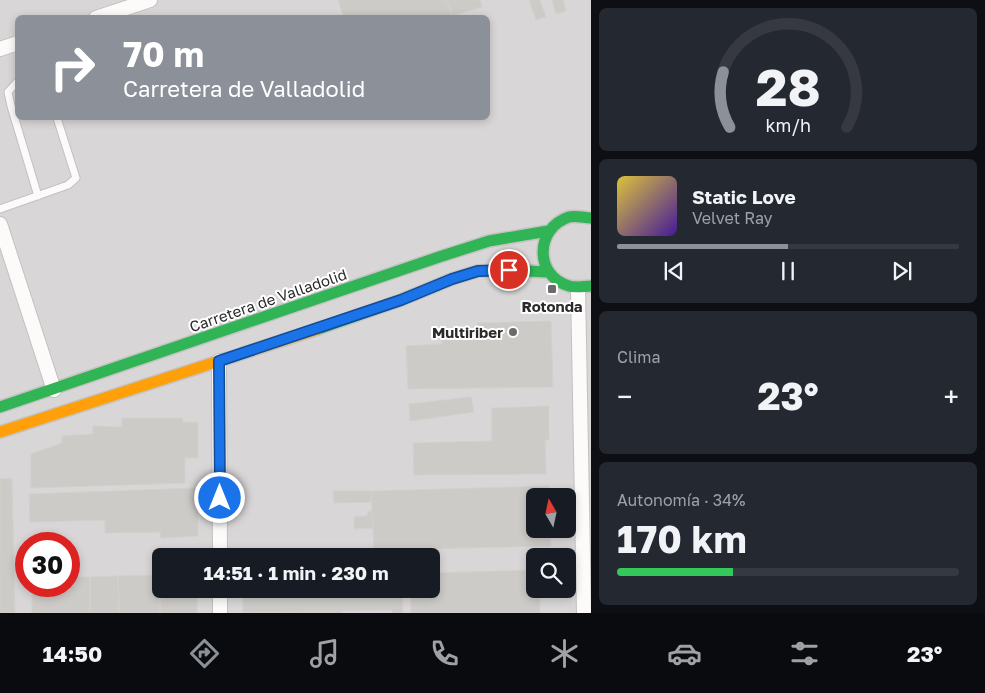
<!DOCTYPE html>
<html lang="es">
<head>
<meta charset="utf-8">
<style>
	body { margin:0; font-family:"Golos Text",sans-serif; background:#242831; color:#f1f3f6; height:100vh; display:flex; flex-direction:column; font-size:19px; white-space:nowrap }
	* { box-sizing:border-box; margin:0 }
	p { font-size:16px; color:#9ea1a6 }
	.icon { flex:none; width:28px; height:28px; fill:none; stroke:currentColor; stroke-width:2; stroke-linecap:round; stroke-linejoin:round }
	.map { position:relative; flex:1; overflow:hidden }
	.sheet { display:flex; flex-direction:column; gap:8px; padding:8px; background:#0d0f14; width:394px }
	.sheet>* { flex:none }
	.guide { position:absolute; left:15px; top:15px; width:475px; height:105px; border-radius:8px; box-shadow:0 2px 8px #0003; background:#8c9099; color:#fff; overflow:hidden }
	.needle { width:32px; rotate:351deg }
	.fabs { position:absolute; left:526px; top:488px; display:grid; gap:10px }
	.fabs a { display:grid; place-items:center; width:50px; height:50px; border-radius:8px; background:#171b24; box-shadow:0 2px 8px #0003; font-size:25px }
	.speed { position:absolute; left:15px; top:532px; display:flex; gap:10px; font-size:25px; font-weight:700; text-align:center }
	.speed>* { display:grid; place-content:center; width:65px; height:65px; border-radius:50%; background:#171b24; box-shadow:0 2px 8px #0003; line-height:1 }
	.speed .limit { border:8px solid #d22; background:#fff; color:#111 }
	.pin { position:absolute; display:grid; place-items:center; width:42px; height:42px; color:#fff; margin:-21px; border:2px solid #fff; border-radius:50%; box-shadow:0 1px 5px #0007 }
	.me { position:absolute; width:55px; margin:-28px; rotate:0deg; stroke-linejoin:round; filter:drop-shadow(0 0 4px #0008) }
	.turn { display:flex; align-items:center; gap:18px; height:105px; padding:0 25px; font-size:22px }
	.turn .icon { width:65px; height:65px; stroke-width:2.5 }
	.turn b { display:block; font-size:35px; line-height:42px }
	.big { font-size:38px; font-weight:700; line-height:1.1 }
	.sheet .tile { flex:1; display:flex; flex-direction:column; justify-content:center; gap:8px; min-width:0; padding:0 18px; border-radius:8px; background:#242831 }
	.sheet .dial { align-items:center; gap:0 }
	.dial svg { height:130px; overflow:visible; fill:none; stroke:#363941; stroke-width:7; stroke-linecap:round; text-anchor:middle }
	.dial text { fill:#f1f3f6; stroke:none }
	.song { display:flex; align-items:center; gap:15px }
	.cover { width:60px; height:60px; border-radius:8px; background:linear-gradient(135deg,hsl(50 70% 55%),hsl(260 70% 35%)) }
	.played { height:5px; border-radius:2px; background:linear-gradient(90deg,#8c9099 50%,#363941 50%) }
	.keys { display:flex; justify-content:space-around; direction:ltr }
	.heat { display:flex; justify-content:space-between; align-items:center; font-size:28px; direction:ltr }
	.charge { height:8px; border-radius:4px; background:linear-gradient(90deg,#34c759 34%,#363941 0) }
	.trip { position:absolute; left:152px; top:548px; width:288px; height:50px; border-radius:8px; background:#171b24; box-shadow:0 2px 8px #0003; font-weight:700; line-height:50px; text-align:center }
	.tab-bar { display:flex; height:80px; justify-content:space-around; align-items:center; background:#090b0e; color:#9ea1a6 }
	.tab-bar .icon { width:35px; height:35px }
	.tab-bar .selected { color:#8c9099 }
	.tab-bar b { font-size:22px; color:#f1f3f6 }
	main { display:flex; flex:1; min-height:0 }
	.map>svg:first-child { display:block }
</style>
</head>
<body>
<main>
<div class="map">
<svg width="592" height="613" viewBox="0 0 592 613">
	<rect width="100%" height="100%" fill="#e8e5e0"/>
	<!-- industrial -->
	<path fill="#d8d6d7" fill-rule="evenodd" d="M0 0H591V613H0ZM18 18H488V118H18ZM535 496H568V529H535ZM26 544H69V586H26ZM161 556H431V589H161ZM535 556H568V589H535Z"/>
	<!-- building -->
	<path fill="#cdcbc7" stroke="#d3d0cc" d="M338 0H447L453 18H344Z
		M447 0H480L482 7 452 16Z
		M529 0H540L546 17 536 20Z
		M552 0H563L566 11 556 14Z
		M551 321 553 387 408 389 406 346 442 344 441 334 478 333 477 323Z
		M471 397 474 412 410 421 409 404Z
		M549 406V440H545L546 474 414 475 413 443 492 441V408Z
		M122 418H182L183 422 198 423V458H185V483L31 488V454L62 443V436L93 434V426L122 427Z
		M12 478 15 613H0V479Z
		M549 486V496H535V529H550L551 546 374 550 371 491Z
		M198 488V536L161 538 160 532 105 533V520L30 522 29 494Z
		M333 491H371L372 502 334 503Z
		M372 511 373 528 354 529V517L367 516 368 512Z
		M535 570V589H540V613H411V589H431V573Z
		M160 575H161V589H197V613H160Z
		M160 575V613H119L118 576Z
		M118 576 119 613H90V577Z
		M69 577H90V613H32V586H69Z
		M243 589H402L403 613H392V610L243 612Z
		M341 611V613L243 612Z"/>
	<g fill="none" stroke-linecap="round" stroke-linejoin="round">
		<defs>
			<path id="lane" d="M18 81 8 92 11 106 38 196
				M0 209 68 185 76 178 57 118"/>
			<path id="street" d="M96 18 150 0
				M0 49 18 43
				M0 224 54 390
				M578 288 584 613
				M219 361 220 556
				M220 589V613"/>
			<path id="fast" d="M592 218C585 218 576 215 569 217 535 228 534 276 569 286 575 288 585 286 592 286
				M318 329 401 300 452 279 478 271 509 270 547 272
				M0 407 439 257 489 241 548 231"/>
			<path id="slow" d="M0 432 318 329"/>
		</defs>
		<!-- lane casing -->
		<use href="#lane" stroke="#c2c1c1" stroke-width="9"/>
		<!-- street casing -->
		<use href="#street" stroke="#c2c1c1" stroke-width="16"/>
		<!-- fast casing -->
		<use href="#fast" stroke="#c4c3c1" stroke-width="14"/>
		<!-- slow casing -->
		<use href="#slow" stroke="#c4c3c1" stroke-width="14"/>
		<!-- lane -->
		<use href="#lane" stroke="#fcfbfa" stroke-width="7"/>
		<!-- street -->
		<use href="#street" stroke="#fcfbfa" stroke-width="14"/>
		<!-- fast -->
		<use href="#fast" stroke="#30b455" stroke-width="11"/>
		<!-- slow -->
		<use href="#slow" stroke="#ff9f0a" stroke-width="11"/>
	</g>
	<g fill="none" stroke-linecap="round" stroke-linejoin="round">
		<defs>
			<path id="route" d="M220 498 219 361 401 300 452 279 478 271 509 270"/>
		</defs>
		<!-- route casing -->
		<use href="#route" stroke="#114b97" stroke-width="12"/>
		<!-- route -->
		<use href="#route" stroke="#1a73e8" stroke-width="9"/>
	</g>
	<!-- markers -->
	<g fill="#6c6b6a" stroke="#fff" stroke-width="2">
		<rect x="547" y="284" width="10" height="10" rx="2.5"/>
		<circle cx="513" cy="332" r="5"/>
	</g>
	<g text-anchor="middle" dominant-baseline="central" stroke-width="4" stroke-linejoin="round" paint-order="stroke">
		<!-- street labels -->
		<g font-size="15" fill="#2a2a2a" stroke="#fff">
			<text transform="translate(268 300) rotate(-19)">Carretera de Valladolid</text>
		</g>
		<!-- poi labels -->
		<g font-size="15" font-weight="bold" fill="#2a2a2a" stroke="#fff">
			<text x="552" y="306">Rotonda</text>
			<text x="503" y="332" text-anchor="end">Multiriber</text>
		</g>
	</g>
</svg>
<div class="fabs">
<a><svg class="needle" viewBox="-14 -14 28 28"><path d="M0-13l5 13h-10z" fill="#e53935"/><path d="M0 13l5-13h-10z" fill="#9ea1a6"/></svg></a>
<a><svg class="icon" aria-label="search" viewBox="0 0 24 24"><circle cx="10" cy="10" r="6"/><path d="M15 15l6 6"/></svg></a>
</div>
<div class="speed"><div class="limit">30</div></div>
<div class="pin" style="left:509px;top:270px;background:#d93025"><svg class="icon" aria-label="arrive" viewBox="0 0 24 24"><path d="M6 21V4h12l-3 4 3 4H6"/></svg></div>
<svg class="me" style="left:220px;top:498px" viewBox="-20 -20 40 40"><circle r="17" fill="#1a73e8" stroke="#fff" stroke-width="3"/><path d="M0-11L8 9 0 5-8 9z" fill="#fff"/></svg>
<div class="trip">14:51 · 1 min · 230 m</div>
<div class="guide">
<div class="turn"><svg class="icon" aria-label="right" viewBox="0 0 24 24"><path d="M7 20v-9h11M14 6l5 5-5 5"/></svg><div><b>70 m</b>Carretera de Valladolid</div></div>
</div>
</div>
<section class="sheet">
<div class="tile dial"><svg viewBox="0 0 100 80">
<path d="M14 69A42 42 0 1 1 86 69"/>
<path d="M14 69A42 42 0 0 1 10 35" stroke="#8c9099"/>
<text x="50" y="56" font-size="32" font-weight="700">28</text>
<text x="50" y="72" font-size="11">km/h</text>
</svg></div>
<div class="tile">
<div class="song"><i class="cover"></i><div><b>Static Love</b><p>Velvet Ray</p></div></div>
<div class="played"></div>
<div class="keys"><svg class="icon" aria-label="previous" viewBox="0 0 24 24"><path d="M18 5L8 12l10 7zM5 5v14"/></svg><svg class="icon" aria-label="pause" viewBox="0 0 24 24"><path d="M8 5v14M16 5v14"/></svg><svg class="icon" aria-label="next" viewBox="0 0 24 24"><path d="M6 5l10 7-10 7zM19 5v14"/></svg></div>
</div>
<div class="tile"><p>Clima</p>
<div class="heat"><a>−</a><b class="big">23°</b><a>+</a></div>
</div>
<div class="tile"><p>Autonomía · 34%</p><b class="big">170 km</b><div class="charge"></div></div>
</section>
</main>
<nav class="tab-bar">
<b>14:50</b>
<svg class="icon selected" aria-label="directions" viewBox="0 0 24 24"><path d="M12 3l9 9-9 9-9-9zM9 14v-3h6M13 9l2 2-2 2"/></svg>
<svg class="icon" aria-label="music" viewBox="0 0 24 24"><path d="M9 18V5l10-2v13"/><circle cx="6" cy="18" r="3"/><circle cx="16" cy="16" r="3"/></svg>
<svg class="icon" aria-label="phone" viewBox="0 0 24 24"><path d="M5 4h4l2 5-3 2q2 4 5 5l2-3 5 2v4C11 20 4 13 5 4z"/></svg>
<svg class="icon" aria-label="climate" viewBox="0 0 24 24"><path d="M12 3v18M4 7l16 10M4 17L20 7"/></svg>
<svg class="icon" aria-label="car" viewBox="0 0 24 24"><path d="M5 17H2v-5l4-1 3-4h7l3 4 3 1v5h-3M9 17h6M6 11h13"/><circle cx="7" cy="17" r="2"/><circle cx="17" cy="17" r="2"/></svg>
<svg class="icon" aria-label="filters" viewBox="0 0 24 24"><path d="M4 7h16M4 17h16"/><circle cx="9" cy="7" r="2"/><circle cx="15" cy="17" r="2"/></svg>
<b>23°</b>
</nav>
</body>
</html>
